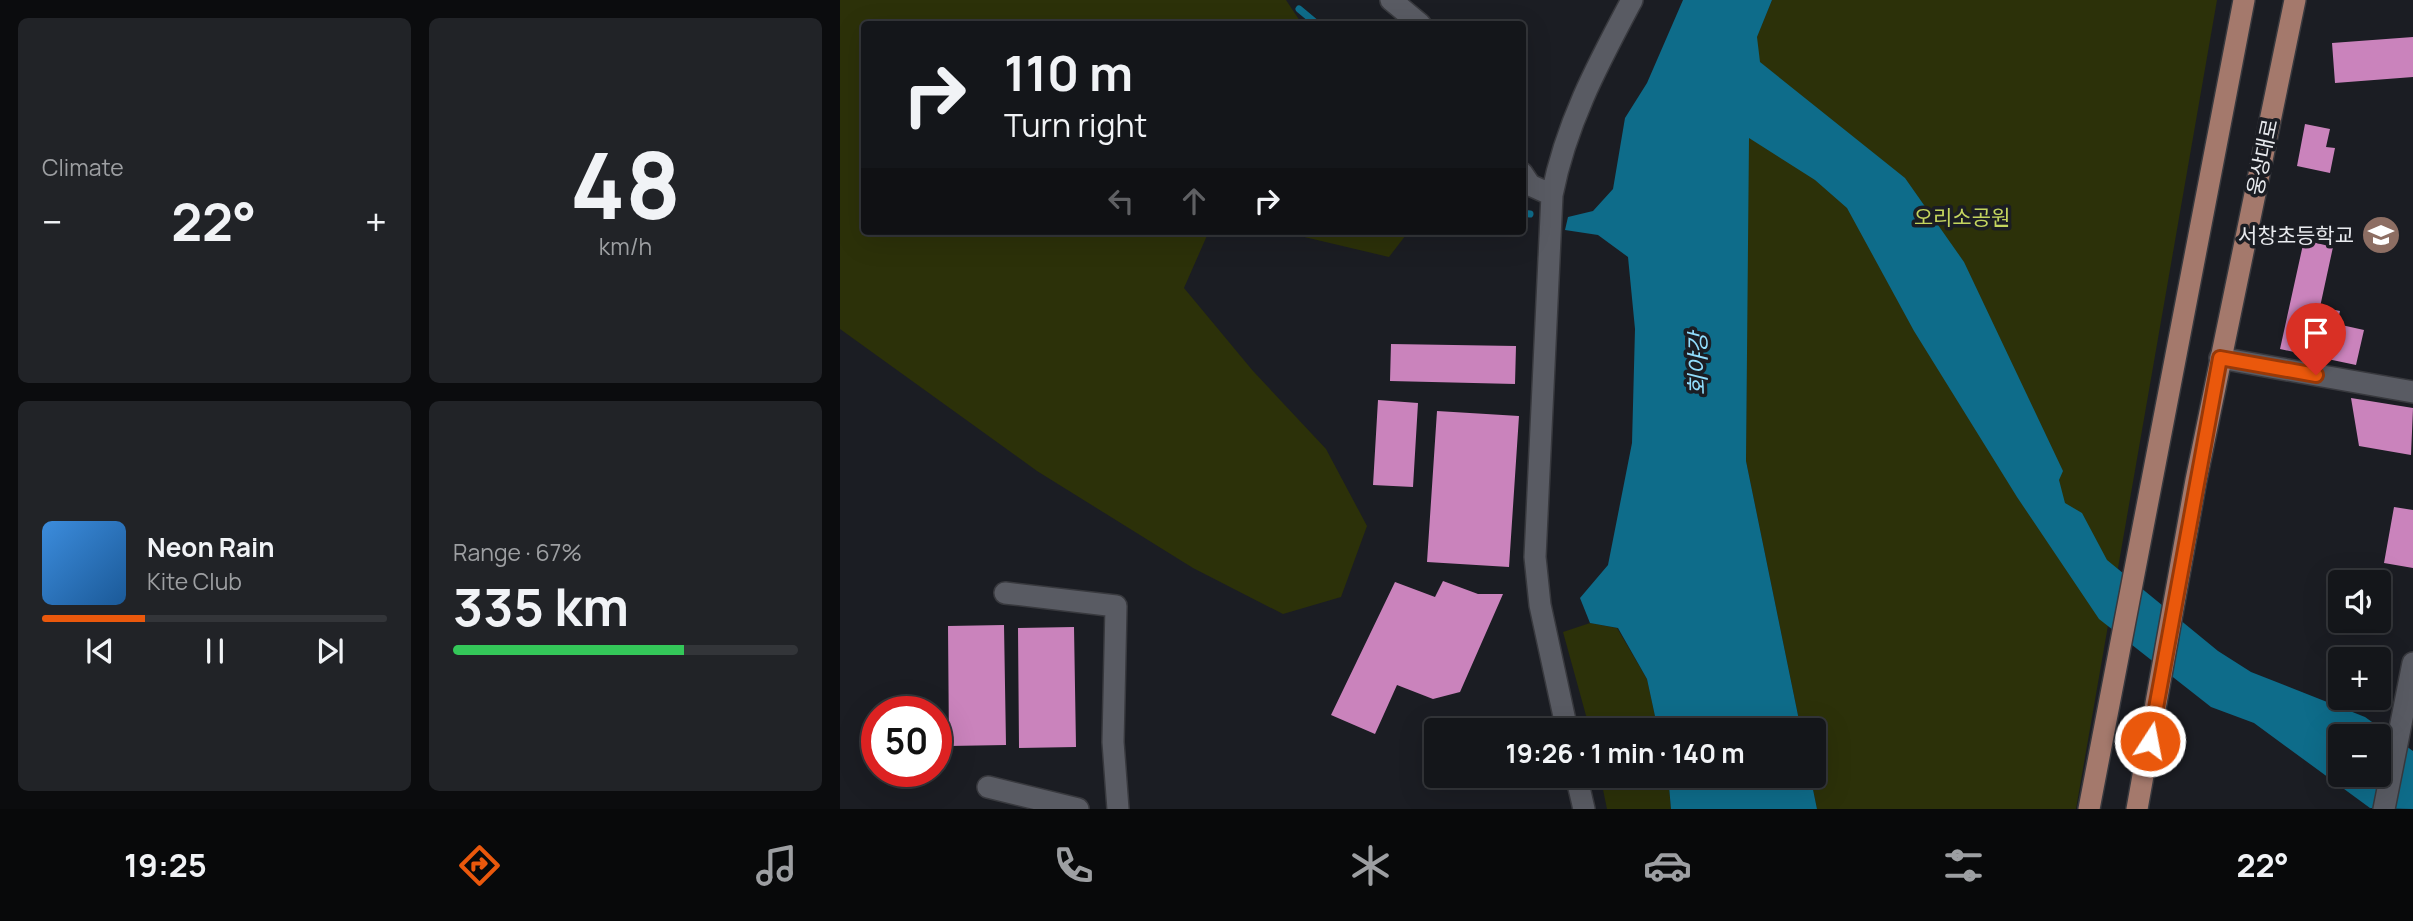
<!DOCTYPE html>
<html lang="en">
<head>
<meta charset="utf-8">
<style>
	body { margin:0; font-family:Manrope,"Noto Sans KR",sans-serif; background:#212327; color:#f1f3f6; height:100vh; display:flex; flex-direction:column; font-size:26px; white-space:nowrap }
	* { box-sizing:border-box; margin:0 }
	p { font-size:23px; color:#9d9fa2 }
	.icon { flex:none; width:38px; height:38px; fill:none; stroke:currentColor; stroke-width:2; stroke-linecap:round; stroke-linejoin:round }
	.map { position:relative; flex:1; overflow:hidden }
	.details { display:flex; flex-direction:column; gap:18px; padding:18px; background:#0b0c0e; width:840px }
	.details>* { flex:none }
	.banner { position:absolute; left:21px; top:21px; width:665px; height:214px; border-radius:7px; box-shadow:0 7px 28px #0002,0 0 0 2px #333539; background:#14161a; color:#f1f3f6; overflow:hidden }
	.fabs { position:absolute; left:1488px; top:570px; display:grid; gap:14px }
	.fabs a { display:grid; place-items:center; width:63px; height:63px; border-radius:7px; background:#14161a; box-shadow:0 7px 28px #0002,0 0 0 2px #333539; font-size:35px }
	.speed { position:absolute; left:21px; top:696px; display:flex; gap:14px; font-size:35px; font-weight:700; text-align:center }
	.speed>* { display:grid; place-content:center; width:91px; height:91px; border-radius:50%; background:#14161a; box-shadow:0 7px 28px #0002,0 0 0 2px #333539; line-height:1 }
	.speed .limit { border:10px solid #d22; background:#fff; color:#111 }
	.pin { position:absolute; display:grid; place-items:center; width:60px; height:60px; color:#fff; margin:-72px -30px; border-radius:50% 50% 50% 0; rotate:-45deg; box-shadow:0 0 7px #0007 }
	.pin .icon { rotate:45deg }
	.me { position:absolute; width:77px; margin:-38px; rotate:11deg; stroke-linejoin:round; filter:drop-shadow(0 0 5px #0008) }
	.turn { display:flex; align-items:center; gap:24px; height:147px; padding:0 28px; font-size:32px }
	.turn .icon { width:91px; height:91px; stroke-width:2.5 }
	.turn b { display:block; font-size:49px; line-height:60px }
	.lanes { display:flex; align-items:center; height:66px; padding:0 28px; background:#0003; justify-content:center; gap:35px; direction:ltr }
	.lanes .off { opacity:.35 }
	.big { font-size:52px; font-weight:700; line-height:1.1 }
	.details .widget { flex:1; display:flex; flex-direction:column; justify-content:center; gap:10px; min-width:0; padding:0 24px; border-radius:10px; background:#212327 }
	.details .dial { align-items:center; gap:0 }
	.dial b { font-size:91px; line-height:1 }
	.song { display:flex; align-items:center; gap:21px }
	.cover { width:84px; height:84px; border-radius:10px; background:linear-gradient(135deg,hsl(210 70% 55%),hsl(210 70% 35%)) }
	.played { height:7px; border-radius:4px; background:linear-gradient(90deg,#ea580c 30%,#333539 30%) }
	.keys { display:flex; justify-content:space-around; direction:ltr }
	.heat { display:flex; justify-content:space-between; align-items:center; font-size:38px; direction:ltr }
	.charge { height:10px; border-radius:5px; background:linear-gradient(90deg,#34c759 67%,#333539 0) }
	.details .tiles { flex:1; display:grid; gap:18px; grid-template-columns:repeat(2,1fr) }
	.trip { position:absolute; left:584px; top:718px; width:402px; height:70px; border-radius:7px; background:#14161a; box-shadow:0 7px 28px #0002,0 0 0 2px #333539; font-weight:700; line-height:70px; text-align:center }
	.dock { display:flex; height:112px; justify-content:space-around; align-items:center; background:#08090a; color:#9d9fa2 }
	.dock .icon { width:49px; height:49px }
	.dock .current { color:#ea580c }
	.dock b { font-size:32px; color:#f1f3f6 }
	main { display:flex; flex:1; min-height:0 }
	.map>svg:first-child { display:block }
</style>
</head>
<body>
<main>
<section class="details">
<div class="tiles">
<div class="widget"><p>Climate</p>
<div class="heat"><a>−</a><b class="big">22°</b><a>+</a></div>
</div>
<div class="widget dial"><b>48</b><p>km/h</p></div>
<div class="widget">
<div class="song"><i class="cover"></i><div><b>Neon Rain</b><p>Kite Club</p></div></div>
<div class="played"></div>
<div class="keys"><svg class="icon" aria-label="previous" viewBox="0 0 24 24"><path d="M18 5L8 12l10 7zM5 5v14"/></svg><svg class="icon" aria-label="pause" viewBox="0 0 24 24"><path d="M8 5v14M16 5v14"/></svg><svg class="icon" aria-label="next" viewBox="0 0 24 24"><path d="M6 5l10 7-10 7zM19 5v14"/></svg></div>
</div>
<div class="widget"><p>Range · 67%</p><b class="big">335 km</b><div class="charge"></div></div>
</div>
</section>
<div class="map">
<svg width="1573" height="809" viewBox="0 0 1573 809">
	<rect width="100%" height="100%" fill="#1b1d23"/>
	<!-- green -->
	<path fill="#2c3109" d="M0 0H446L462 24H24V231H369L344 288 413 371 486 449 527 526 501 597 443 614 353 568 197 471 0 329Z
		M932 0H1377L1236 809H977L970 775H975V730H961L906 461 908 58Z
		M439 231H569L549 257Z
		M750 623 777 628 807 679 818 730H750L723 632Z
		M760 775H828L831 809H767Z"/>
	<!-- water -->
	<path fill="#0e6c8a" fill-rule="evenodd" d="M843 0H932L917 37 920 62 1065 178 1124 262 1223 471 1219 480 1225 503 1242 513 1267 560 1378 651 1411 672 1525 717 1573 751V809L1530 808 1414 723 1371 707 1259 619 1177 497 1074 331 1007 208 975 180 909 138 906 461 961 730H818L807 679 778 628 750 623 740 598 768 565 792 443 795 329 788 257 758 235 725 230 728 217 753 211 773 189 785 118 807 83ZM1500 737H1538V775H1500Z
		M828 775H970L977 809H831Z"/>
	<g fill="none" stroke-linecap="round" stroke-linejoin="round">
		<!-- stream -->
		<path stroke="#0e6c8a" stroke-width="7" d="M459 9 477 24
			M682 213 690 214"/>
	</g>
	<!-- building -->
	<path fill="#ca83bc" d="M1573 37V77L1495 83 1492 43Z
		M1465 124 1490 129 1486 147 1495 148 1490 173 1457 166Z
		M1464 240 1493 247 1480 307 1500 311 1497 324 1524 330 1516 365 1440 349Z
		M551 344 676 346 675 384 550 381Z
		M1511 398 1573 408 1571 455 1519 446Z
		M538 400 578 403 573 487 533 485Z
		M597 411 679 416 669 567 587 562Z
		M1554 507 1573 510V568L1544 563Z
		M603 581 638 594H663L620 692 593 699 557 685 535 734 491 715 555 582 595 597Z
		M164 625 166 745 109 746 108 626Z
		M234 627 236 747 179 748 178 628Z"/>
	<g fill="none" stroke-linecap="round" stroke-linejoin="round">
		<defs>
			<path id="minor" d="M551 0 580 24
				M682 173 690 185 712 195
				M1380 358 1573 392
				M165 593 276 606 273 742 278 809
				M727 730 700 605 695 557 712 195C726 123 758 64 792 0
				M736 775 744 809
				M148 787 238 809
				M1544 809 1573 663"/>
			<path id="major" d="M1249 809 1404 0
				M1297 809 1356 480 1455 0"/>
		</defs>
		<!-- minor casing -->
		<use href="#minor" stroke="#38393e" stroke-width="24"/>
		<!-- major casing -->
		<use href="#major" stroke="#38393e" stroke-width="24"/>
		<!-- minor -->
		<use href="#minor" stroke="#595b63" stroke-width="21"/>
		<!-- major -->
		<use href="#major" stroke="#a4796c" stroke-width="21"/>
	</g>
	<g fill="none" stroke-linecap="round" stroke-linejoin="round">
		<defs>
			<path id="route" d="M1310 741 1380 358 1476 375"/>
		</defs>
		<!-- route casing -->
		<use href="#route" stroke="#983908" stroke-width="18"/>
		<!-- route -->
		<use href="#route" stroke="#ea580c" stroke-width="12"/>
	</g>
	<!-- icons -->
	<defs>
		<symbol id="school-disc" viewBox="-11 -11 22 22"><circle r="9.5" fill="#8d6e63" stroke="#1b1d23"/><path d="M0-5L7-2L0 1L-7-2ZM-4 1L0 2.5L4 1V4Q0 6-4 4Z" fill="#fff"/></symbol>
	</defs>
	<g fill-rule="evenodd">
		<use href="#school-disc" x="1519" y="213" width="44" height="44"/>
	</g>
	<g text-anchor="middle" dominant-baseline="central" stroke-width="7" stroke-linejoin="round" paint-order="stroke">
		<!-- street labels -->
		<g font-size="21" fill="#e8eaee" stroke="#1b1d23">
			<text transform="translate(1422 157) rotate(-78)">웅상대로</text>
		</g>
		<!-- park labels -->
		<g font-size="21" fill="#c4d55e" stroke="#1b1d23">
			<text x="1122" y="217">오리소공원</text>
		</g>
		<!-- poi labels -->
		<g font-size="21" fill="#e8eaee" stroke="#1b1d23" text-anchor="end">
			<text x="1514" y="235">서창초등학교</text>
		</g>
		<!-- water labels -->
		<g font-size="23" font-style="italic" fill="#91ddfc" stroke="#1b1d23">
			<text transform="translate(857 364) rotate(-90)">회야강</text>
		</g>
	</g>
</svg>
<div class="fabs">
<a><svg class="icon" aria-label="sound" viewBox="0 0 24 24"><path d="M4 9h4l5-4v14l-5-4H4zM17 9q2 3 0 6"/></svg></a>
<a>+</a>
<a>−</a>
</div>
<div class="speed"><div class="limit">50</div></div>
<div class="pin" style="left:1476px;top:375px;background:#d93025"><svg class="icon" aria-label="arrive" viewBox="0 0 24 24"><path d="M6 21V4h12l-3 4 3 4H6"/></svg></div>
<svg class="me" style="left:1310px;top:741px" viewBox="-20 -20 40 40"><circle r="17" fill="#ea580c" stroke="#fff" stroke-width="3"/><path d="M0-11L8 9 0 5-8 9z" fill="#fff"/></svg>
<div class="trip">19:26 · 1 min · 140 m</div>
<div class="banner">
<div class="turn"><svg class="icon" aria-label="right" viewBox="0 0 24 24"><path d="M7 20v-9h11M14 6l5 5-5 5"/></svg><div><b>110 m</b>Turn right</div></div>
<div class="lanes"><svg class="icon off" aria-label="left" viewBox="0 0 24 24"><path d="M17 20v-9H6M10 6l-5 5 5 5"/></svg><svg class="icon off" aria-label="ahead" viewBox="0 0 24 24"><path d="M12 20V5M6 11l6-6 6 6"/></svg><svg class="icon" aria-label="right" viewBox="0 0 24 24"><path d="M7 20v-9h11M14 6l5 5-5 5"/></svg></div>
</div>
</div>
</main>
<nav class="dock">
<b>19:25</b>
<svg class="icon current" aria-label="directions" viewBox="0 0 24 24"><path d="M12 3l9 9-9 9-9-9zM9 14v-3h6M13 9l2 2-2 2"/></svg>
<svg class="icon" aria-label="music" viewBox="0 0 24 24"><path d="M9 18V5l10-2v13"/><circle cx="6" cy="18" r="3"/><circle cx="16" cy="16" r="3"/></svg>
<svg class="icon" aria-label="phone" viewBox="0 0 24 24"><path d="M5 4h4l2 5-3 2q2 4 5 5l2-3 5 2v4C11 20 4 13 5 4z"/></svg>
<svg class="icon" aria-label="climate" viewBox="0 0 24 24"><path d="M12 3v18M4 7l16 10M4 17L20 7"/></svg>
<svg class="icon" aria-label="car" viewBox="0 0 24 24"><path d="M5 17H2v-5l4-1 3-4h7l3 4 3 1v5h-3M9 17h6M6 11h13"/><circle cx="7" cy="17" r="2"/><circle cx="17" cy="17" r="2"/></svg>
<svg class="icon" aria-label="filters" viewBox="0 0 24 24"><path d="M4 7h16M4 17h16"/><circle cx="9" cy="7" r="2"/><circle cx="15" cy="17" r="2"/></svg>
<b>22°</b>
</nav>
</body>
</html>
